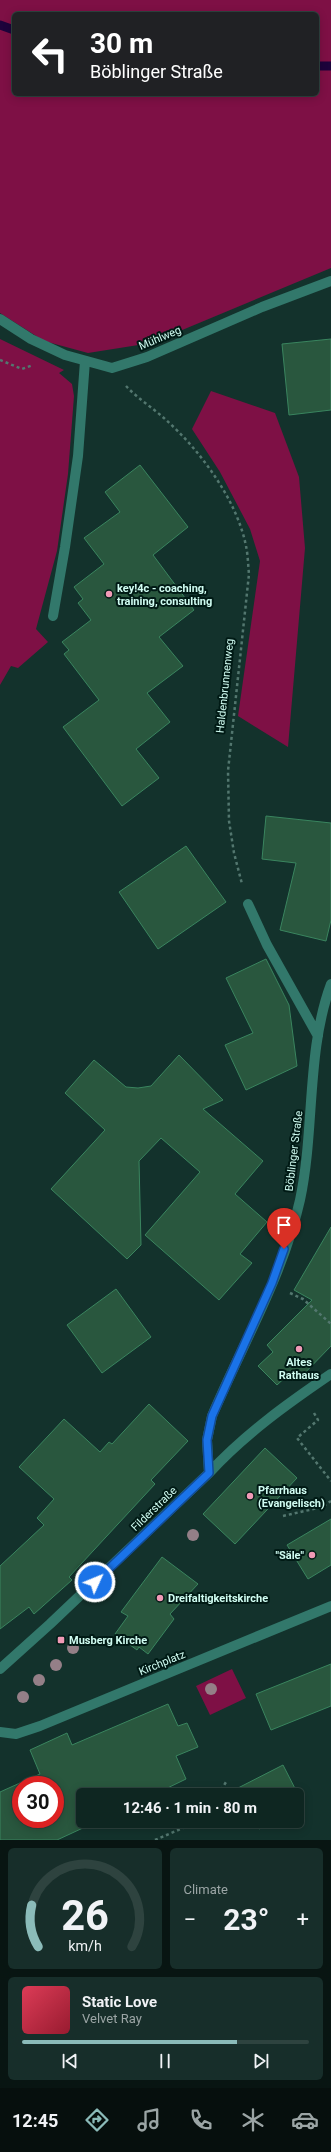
<!DOCTYPE html>
<html lang="en">
<head>
<meta charset="utf-8">
<style>
	body { margin:0; font-family:Roboto,sans-serif; background:#172e2a; color:#f1f3f6; height:100vh; display:flex; flex-direction:column; font-size:15px; white-space:nowrap }
	* { box-sizing:border-box; margin:0 }
	p { font-size:13px; color:#9ba5a5 }
	.icon { flex:none; width:22px; height:22px; fill:none; stroke:currentColor; stroke-width:2; stroke-linecap:round; stroke-linejoin:round }
	.map { position:relative; height:1840px; overflow:hidden }
	.sheet { display:flex; flex-direction:column; gap:8px; padding:8px; background:#081512; flex:1 }
	.sheet>* { flex:none }
	.guide { position:absolute; left:12px; top:12px; width:307px; height:84px; border-radius:6px; box-shadow:0 2px 10px #0003,0 0 0 1px #2e433f; background:#202124; color:#fff; overflow:hidden }
	.speed { position:absolute; left:12px; top:1776px; display:flex; gap:8px; font-size:20px; font-weight:700; text-align:center }
	.speed>* { display:grid; place-content:center; width:52px; height:52px; border-radius:50%; background:#0e2621; box-shadow:0 2px 10px #0003,0 0 0 1px #2e433f; line-height:1 }
	.speed .limit { border:6px solid #d22; background:#fff; color:#111 }
	.pin { position:absolute; display:grid; place-items:center; width:34px; height:34px; color:#fff; margin:-41px -17px; border-radius:50% 50% 50% 0; rotate:-45deg; box-shadow:0 0 4px #0007 }
	.pin .icon { rotate:45deg }
	.me { position:absolute; width:44px; margin:-22px; rotate:46deg; stroke-linejoin:round; filter:drop-shadow(0 0 3px #0008) }
	.turn { display:flex; align-items:center; gap:14px; height:84px; padding:0 12px; font-size:18px }
	.turn .icon { width:52px; height:52px; stroke-width:2.5 }
	.turn b { display:block; font-size:28px; line-height:34px }
	.big { font-size:30px; font-weight:700; line-height:1.1 }
	.sheet .tile { flex:1; display:flex; flex-direction:column; justify-content:center; gap:6px; min-width:0; padding:0 14px; border-radius:6px; background:#172e2a }
	.sheet .dial { align-items:center; gap:0 }
	.dial svg { height:104px; overflow:visible; fill:none; stroke:#2e433f; stroke-width:7; stroke-linecap:round; text-anchor:middle }
	.dial text { fill:#f1f3f6; stroke:none }
	.song { display:flex; align-items:center; gap:12px }
	.cover { width:48px; height:48px; border-radius:6px; background:linear-gradient(135deg,hsl(350 70% 55%),hsl(350 70% 35%)) }
	.played { height:4px; border-radius:2px; background:linear-gradient(90deg,#8bbbb9 75%,#2e433f 75%) }
	.keys { display:flex; justify-content:space-around; direction:ltr }
	.heat { display:flex; justify-content:space-between; align-items:center; font-size:22px; direction:ltr }
	.sheet .tiles { flex:1; display:grid; gap:8px; grid-template-columns:1fr 1fr }
	.tile:last-child { grid-column:span 2 }
	.trip { position:absolute; left:76px; top:1788px; width:228px; height:40px; border-radius:6px; background:#0e2621; box-shadow:0 2px 10px #0003,0 0 0 1px #2e433f; font-weight:700; line-height:40px; text-align:center }
	.menu { display:flex; height:64px; justify-content:space-around; align-items:center; background:#060f0d; color:#9ba5a5 }
	.menu .icon { width:28px; height:28px }
	.menu .selected { color:#8bbbb9 }
	.menu b { font-size:18px; color:#f1f3f6 }
	.map>svg:first-child { display:block }
</style>
</head>
<body>
<div class="map">
<svg width="331" height="1840" viewBox="0 0 331 1840">
	<rect width="100%" height="100%" fill="#13322c"/>
	<!-- green -->
	<path fill="#7e1045" fill-rule="evenodd" d="M0 0H331V268L151 343 88 353 44 341 0 313ZM14 14H317V94H14Z
		M0 339 64 370 59 373 72 384 74 396 68 474 57 551 36 629 48 642 18 668 11 666 0 685Z
		M211 391 275 413 299 477 305 548 288 747 238 716 260 561 250 529 220 472 192 429Z
		M232 1669 246 1698 210 1715 196 1686Z"/>
	<g fill="none" stroke-linecap="round" stroke-linejoin="round">
		<!-- stream -->
		<path stroke="#1d033b" stroke-width="9" d="M0 25 14 30
			M317 66H331"/>
	</g>
	<!-- building -->
	<path fill="#29573e" stroke="#3a855f" fill-rule="evenodd" d="M331 339V410L289 415 282 344Z
		M140 465 188 527 153 555 194 610 159 637 183 666 147 693 170 722 136 749 159 778 122 806 63 727 99 700 64 654 69 650 62 642 91 620 78 603 83 599 74 587 104 564 84 538 120 512 105 492Z
		M266 816 331 823V920L326 941 280 930 296 863 262 859Z
		M186 846 226 902 158 949 119 892Z
		M266 959 289 1005 297 1066 246 1090 225 1045 253 1033 226 978Z
		M179 1055 223 1100 203 1109 263 1161 235 1194 267 1222 240 1254 252 1263 219 1300 145 1235 200 1172 161 1138 139 1161 141 1245 127 1259 51 1189 105 1130 65 1093 94 1060 126 1087 138 1088 151 1086Z
		M331 1227V1346L298 1380 290 1373 277 1385 258 1366 273 1352 267 1345 312 1300 294 1290Z
		M116 1289 151 1337 102 1373 67 1325Z
		M149 1404 188 1441 151 1480 155 1484 69 1577 72 1580 34 1614 29 1607 0 1629V1566L44 1525 37 1518 54 1499 19 1467 64 1419 100 1452 109 1442 112 1444Z
		M265 1448 297 1478 235 1544 203 1514Z
		M331 1519V1565L308 1579 287 1545Z
		M162 1557 198 1584 170 1614 174 1619 148 1654 139 1647 137 1650 115 1634 128 1616 121 1612Z
		M331 1664V1706L271 1730 256 1694Z
		M168 1704 178 1726 187 1723 198 1747 176 1756 186 1779 153 1795H83V1821H98L57 1840H0V1792L40 1774 30 1750 67 1733 72 1745ZM21 1785H55V1819H21Z
		M283 1765 304 1806 297 1810V1795H241L238 1788Z
		M254 1821H275L259 1829Z"/>
	<g fill="none" stroke-linecap="round" stroke-linejoin="round">
		<!-- path -->
		<path stroke="#53776f" stroke-width="2.5" stroke-dasharray="3 3" stroke-linecap="butt" d="M0 360 22 369 33 365
			M126 386C137 398 153 408 165 419 200 450 237 500 246 546 248 555 248 565 249 574L228 771 229 821 234 853 242 884
			M290 1293 303 1299 331 1324
			M314 1413 318 1420 297 1438 331 1481
			M283 1516 322 1507 331 1501
			M218 1795 226 1782
			M155 1840 199 1821"/>
		<!-- minor -->
		<path stroke="#32786b" stroke-width="10" d="M0 319 31 339 65 355 112 368 147 357 262 307 331 281
			M53 616 65 547 78 456 85 361
			M248 904 267 945 318 1036
			M209 1473 207 1440 212 1416C242 1345 283 1276 300 1200 315 1130 306 1051 331 984
			M0 1669 50 1624 209 1473C245 1434 287 1404 331 1374
			M0 1732 16 1734 40 1726 331 1606"/>
	</g>
	<!-- trees -->
	<g fill="#947f87">
		<circle cx="193" cy="1535" r="6"/>
		<circle cx="73" cy="1648" r="6"/>
		<circle cx="56" cy="1665" r="6"/>
		<circle cx="39" cy="1680" r="6"/>
		<circle cx="211" cy="1689" r="6"/>
		<circle cx="23" cy="1697" r="6"/>
	</g>
	<g fill="none" stroke-linecap="round" stroke-linejoin="round">
		<defs>
			<path id="route" d="M95 1582 209 1473 207 1440 212 1416 272 1283 284 1249"/>
		</defs>
		<!-- route casing -->
		<use href="#route" stroke="#114b97" stroke-width="10"/>
		<!-- route -->
		<use href="#route" stroke="#1a73e8" stroke-width="7"/>
	</g>
	<!-- markers -->
	<g fill="#f09ab6" stroke="#001a15" stroke-width="1.5">
		<circle cx="109" cy="594" r="4"/>
		<circle cx="299" cy="1349" r="4"/>
		<circle cx="250" cy="1496" r="4"/>
		<circle cx="312" cy="1555" r="4"/>
		<circle cx="160" cy="1598" r="4"/>
		<rect x="57" y="1636" width="8" height="8" rx="2"/>
	</g>
	<g text-anchor="middle" dominant-baseline="central" stroke-width="4" stroke-linejoin="round" paint-order="stroke">
		<!-- street labels -->
		<g font-size="11" fill="#d0fdf2" stroke="#001a15">
			<text transform="translate(160 338) rotate(-23)">Mühlweg</text>
			<text transform="translate(225 686) rotate(-84)">Haldenbrunnenweg</text>
			<text transform="translate(294 1151) rotate(-83)">Böblinger Straße</text>
			<text transform="translate(154 1509) rotate(-44)">Filderstraße</text>
			<text transform="translate(162 1663) rotate(-22)">Kirchplatz</text>
		</g>
		<!-- poi labels -->
		<g font-size="11" font-weight="bold" fill="#d0fdf2" stroke="#001a15" text-anchor="start">
			<text x="117" y="588">key!4c - coaching,<tspan x="117" dy="13">training, consulting</tspan></text>
			<text x="299" y="1362" text-anchor="middle">Altes<tspan x="299" dy="13">Rathaus</tspan></text>
			<text x="258" y="1490">Pfarrhaus<tspan x="258" dy="13">(Evangelisch)</tspan></text>
			<text x="304" y="1555" text-anchor="end">"Säle"</text>
			<text x="168" y="1598">Dreifaltigkeitskirche</text>
			<text x="69" y="1640">Musberg Kirche</text>
		</g>
	</g>
</svg>
<div class="speed"><div class="limit">30</div></div>
<div class="pin" style="left:284px;top:1249px;background:#d93025"><svg class="icon" aria-label="arrive" viewBox="0 0 24 24"><path d="M6 21V4h12l-3 4 3 4H6"/></svg></div>
<svg class="me" style="left:95px;top:1582px" viewBox="-20 -20 40 40"><circle r="17" fill="#1a73e8" stroke="#fff" stroke-width="3"/><path d="M0-11L8 9 0 5-8 9z" fill="#fff"/></svg>
<div class="trip">12:46 · 1 min · 80 m</div>
<div class="guide">
<div class="turn"><svg class="icon" aria-label="left" viewBox="0 0 24 24"><path d="M17 20v-9H6M10 6l-5 5 5 5"/></svg><div><b>30 m</b>Böblinger Straße</div></div>
</div>
</div>
<section class="sheet">
<div class="tiles">
<div class="tile dial"><svg viewBox="0 0 100 80">
<path d="M14 69A42 42 0 1 1 86 69"/>
<path d="M14 69A42 42 0 0 1 9 37" stroke="#8bbbb9"/>
<text x="50" y="56" font-size="32" font-weight="700">26</text>
<text x="50" y="72" font-size="11">km/h</text>
</svg></div>
<div class="tile"><p>Climate</p>
<div class="heat"><a>−</a><b class="big">23°</b><a>+</a></div>
</div>
<div class="tile">
<div class="song"><i class="cover"></i><div><b>Static Love</b><p>Velvet Ray</p></div></div>
<div class="played"></div>
<div class="keys"><svg class="icon" aria-label="previous" viewBox="0 0 24 24"><path d="M18 5L8 12l10 7zM5 5v14"/></svg><svg class="icon" aria-label="pause" viewBox="0 0 24 24"><path d="M8 5v14M16 5v14"/></svg><svg class="icon" aria-label="next" viewBox="0 0 24 24"><path d="M6 5l10 7-10 7zM19 5v14"/></svg></div>
</div>
</div>
</section>
<nav class="menu">
<b>12:45</b>
<svg class="icon selected" aria-label="directions" viewBox="0 0 24 24"><path d="M12 3l9 9-9 9-9-9zM9 14v-3h6M13 9l2 2-2 2"/></svg>
<svg class="icon" aria-label="music" viewBox="0 0 24 24"><path d="M9 18V5l10-2v13"/><circle cx="6" cy="18" r="3"/><circle cx="16" cy="16" r="3"/></svg>
<svg class="icon" aria-label="phone" viewBox="0 0 24 24"><path d="M5 4h4l2 5-3 2q2 4 5 5l2-3 5 2v4C11 20 4 13 5 4z"/></svg>
<svg class="icon" aria-label="climate" viewBox="0 0 24 24"><path d="M12 3v18M4 7l16 10M4 17L20 7"/></svg>
<svg class="icon" aria-label="car" viewBox="0 0 24 24"><path d="M5 17H2v-5l4-1 3-4h7l3 4 3 1v5h-3M9 17h6M6 11h13"/><circle cx="7" cy="17" r="2"/><circle cx="17" cy="17" r="2"/></svg>
</nav>
</body>
</html>
